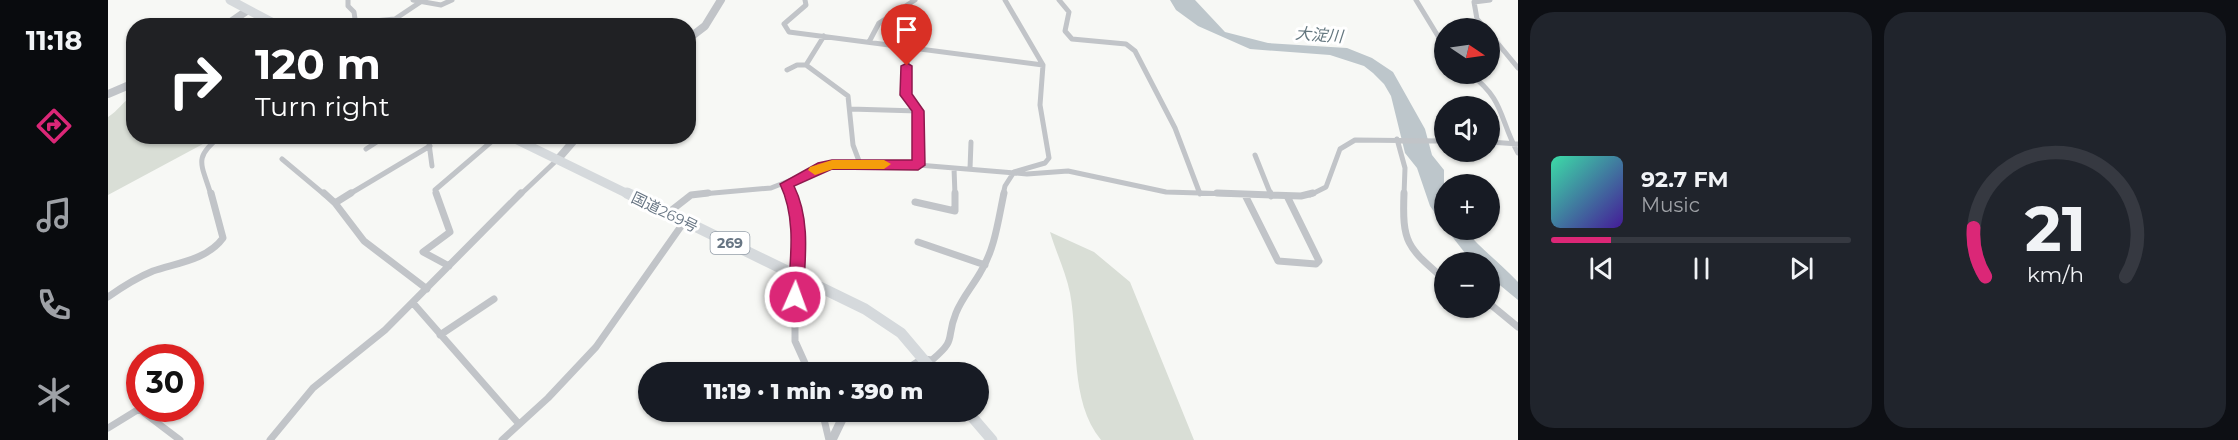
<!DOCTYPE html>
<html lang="en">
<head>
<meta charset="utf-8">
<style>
	body { margin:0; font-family:Montserrat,"Noto Sans JP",sans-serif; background:#20242c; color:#f1f3f6; height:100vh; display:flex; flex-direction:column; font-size:22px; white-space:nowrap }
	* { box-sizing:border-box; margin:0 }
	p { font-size:20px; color:#9ea1a6 }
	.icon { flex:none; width:33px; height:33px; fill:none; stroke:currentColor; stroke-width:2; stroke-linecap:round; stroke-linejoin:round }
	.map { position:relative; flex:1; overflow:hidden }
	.panel { display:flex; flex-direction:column; gap:12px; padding:12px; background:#0d0f14; width:720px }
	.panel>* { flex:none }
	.top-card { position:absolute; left:18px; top:18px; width:570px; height:126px; border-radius:24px; box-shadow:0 2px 4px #0004; background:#202124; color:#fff; overflow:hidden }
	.needle { width:39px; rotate:103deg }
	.fabs { position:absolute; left:1326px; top:18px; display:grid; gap:12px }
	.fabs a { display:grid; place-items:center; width:66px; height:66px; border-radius:50%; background:#171b24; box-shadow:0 2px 4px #0004; font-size:30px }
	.speed { position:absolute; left:18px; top:344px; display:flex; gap:12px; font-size:30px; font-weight:700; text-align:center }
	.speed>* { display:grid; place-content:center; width:78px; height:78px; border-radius:50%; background:#171b24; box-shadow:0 2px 4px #0004; line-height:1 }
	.speed .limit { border:9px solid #d22; background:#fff; color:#111 }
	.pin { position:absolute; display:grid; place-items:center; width:51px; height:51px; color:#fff; margin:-62px -26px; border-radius:50% 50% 50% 0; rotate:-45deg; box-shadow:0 0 6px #0007 }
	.pin .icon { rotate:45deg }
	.me { position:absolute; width:66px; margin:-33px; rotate:2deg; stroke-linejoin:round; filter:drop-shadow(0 0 4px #0008) }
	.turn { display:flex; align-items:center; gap:21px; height:126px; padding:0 30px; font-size:27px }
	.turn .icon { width:78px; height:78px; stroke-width:2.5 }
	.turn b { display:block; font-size:42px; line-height:51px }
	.panel .tile { flex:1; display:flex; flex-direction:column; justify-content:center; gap:9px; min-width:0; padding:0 21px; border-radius:24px; background:#20242c }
	.panel .dial { align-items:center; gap:0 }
	.dial svg { height:156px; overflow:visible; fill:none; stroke:#363941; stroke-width:7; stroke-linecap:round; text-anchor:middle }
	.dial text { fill:#f1f3f6; stroke:none }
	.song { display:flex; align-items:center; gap:18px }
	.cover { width:72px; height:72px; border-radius:9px; background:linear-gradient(135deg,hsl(160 70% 55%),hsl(260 70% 35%)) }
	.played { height:6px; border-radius:3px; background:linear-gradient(90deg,#db2777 20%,#363941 20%) }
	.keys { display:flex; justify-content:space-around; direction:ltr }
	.panel .tiles { flex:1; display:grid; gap:12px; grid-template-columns:repeat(2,1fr) }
	.trip { position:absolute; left:530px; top:362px; width:351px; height:60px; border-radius:30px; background:#171b24; box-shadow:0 2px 4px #0004; font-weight:800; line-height:60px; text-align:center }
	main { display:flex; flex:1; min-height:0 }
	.tabs { display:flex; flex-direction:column; width:108px; justify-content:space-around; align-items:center; background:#090b0e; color:#9ea1a6 }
	.tabs .icon { width:42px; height:42px }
	.tabs .current { color:#db2777 }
	.tabs b { font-size:27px; color:#f1f3f6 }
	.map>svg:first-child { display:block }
</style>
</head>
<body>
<main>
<nav class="tabs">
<b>11:18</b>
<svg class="icon current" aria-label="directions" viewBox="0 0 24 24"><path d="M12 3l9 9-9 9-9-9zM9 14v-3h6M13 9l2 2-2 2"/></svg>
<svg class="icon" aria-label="music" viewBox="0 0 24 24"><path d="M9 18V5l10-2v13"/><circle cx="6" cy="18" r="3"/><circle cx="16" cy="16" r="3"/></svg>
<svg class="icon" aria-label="phone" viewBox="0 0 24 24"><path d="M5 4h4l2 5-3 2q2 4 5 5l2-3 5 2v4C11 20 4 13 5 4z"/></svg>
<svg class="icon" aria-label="climate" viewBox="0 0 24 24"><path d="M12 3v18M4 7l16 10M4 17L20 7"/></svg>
</nav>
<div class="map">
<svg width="1410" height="440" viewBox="0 0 1410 440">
	<rect width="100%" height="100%" fill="#f7f8f5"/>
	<!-- green -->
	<path fill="#d9ded6" d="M25 96 26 136 108 137 0 195V117C10 111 15 101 25 96Z
		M942 232 986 252 1022 282 1086 440H993C961 400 971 341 962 293 958 273 948 252 942 232Z"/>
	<!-- water -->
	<path fill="#bdc6cb" d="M1062 0H1087L1117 32 1160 43 1239 48 1264 58 1285 72 1317 129 1324 155 1336 170V226L1322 206 1309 168 1297 153 1283 96 1276 84 1265 73 1256 66 1222 55 1142 49 1090 26 1068 10Z
		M1339 230H1357C1373 249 1393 264 1410 282V300L1382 277V262H1364Z"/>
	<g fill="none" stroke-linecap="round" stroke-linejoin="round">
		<!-- minor-far1 -->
		<path stroke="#c1c4c8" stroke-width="5" d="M240 0V6L246 12 248 26
			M305 0 333 5 344 0
			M697 0 698 5 676 24 681 32 935 65
			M951 0 961 12 957 31 964 39 1018 44 1027 51 1067 128 1092 194
			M1308 0 1336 46
			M253 26 266 21 287 19 314 1
			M1377 28 1369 19 1366 2 1382 0
			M1382 34 1410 68
			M761 42 771 23 807 0
			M800 46 798 95 810 111V165
			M698 65 716 36
			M679 70 689 65H698L740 96 745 145 751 161 746 164
			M1362 74C1397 100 1391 119 1410 153
			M742 109 810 111
			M320 136 324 166
			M1289 139 1297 168 1296 195
			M1382 142 1410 144
			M258 149 278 136
			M1147 155 1163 195
			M174 159 217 195
			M846 168 847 195
			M862 169 863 142
			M678 184 683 195
			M103 195C94 164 84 158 113 136
			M240 195 322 146
			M329 195 327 190 390 136
			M412 195 450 159
			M583 195 663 188 724 164 810 165 919 174 960 171 1058 192 1159 195
			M895 195 897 186 906 172 937 163 941 158 932 105 935 65 897 0
			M1202 195 1218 187 1232 149 1247 140 1336 141"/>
		<!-- minor -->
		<path stroke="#c1c4c8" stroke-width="7" d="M216 193 227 203 256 241 319 289
			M328 193 342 232 315 252 341 266
			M682 193 686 201 691 240 687 275V341L701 372
			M1109 193 1193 196 1205 193
			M1162 193 1163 196
			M1296 193C1294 243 1299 247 1336 279
			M1137 195 1170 261 1208 264 1211 261 1179 196
			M807 202 847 211V193
			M227 203 243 193
			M560 213 583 195 600 193
			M810 242 877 265
			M0 297C14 287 28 278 45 271 68 263 99 260 115 238L103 193
			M305 303 411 424
			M1382 304 1410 327
			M332 335 386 299
			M816 359 824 360C850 338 837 340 848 313 854 298 864 287 872 273 887 249 890 221 896 193
			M714 411 721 440
			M0 428 31 409 72 440
			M162 440 205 388 277 330 413 193
			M394 440 440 398 488 347 576 222"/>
		<!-- tertiary-far1 -->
		<path stroke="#c1c4c8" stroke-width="8" d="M117 26 140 10
			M580 39 597 26 613 0
			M0 94 26 83
			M450 159 470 136"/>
		<!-- tertiary -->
		<path stroke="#c1c4c8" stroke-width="9" d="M795 372 816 359
			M724 440 738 411"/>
		<!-- trunk-far1 -->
		<path stroke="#d5d9dc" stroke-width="9" d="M122 0 171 26
			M401 136 522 195"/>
		<!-- trunk -->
		<path stroke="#d5d9dc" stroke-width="11" d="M519 193 757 309 793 333 826 372
			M859 411 884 440"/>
	</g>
	<!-- route -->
	<path fill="#db2777" stroke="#8e194d" stroke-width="1.5" d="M799 63 804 66V94L816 111 817 165 810 170 724 169 686 186C703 220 697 260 695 297L687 303 682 301 680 297C682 259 689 220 672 184L710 163 724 160H804V111L792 95 793 66Z"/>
	<!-- slow -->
	<path fill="#f59e0b" d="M724 160H776L783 164 776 169H725L707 175 700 170 702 167Z"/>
	<g text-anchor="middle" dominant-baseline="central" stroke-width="6" stroke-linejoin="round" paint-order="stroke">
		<!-- shield labels -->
		<rect fill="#fff" stroke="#959fa9" stroke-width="1.5" x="602.5" y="232" width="39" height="22" rx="4.5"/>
		<g font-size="14" font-weight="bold" fill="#687684">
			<text x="622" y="243">269</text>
		</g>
		<!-- street labels -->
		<g font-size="15" fill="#687684" stroke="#fff">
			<text transform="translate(557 212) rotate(26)">国道269号</text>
		</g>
		<!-- water labels -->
		<g font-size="16" font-style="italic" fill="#64777f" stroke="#fff">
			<text transform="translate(1211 35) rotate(4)">大淀川</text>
		</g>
	</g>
</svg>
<div class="fabs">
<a><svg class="needle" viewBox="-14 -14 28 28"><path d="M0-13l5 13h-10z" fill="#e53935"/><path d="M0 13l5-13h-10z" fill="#9ea1a6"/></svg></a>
<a><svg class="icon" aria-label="sound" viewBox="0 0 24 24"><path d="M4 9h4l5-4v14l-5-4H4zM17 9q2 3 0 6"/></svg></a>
<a>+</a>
<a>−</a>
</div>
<div class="speed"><div class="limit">30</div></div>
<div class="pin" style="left:799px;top:66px;background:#d93025"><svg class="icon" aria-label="arrive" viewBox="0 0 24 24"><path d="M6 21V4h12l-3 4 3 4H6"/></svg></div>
<svg class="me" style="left:687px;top:297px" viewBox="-20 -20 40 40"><circle r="17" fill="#db2777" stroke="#fff" stroke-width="3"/><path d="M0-11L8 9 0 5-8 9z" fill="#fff"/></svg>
<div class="trip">11:19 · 1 min · 390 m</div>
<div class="top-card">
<div class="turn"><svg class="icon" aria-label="right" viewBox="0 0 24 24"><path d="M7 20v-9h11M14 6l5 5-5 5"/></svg><div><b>120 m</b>Turn right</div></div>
</div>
</div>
<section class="panel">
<div class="tiles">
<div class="tile">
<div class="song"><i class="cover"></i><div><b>92.7 FM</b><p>Music</p></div></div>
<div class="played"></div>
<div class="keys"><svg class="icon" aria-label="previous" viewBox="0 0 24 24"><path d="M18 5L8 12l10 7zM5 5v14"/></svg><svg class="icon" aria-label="pause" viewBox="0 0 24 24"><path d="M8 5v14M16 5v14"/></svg><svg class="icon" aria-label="next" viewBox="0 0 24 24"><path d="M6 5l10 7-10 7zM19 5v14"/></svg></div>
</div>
<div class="tile dial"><svg viewBox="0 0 100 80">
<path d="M14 69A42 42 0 1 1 86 69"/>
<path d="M14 69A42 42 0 0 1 8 44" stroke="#db2777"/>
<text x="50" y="56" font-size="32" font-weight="700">21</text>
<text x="50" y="72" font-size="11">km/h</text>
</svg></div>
</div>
</section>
</main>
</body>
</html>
